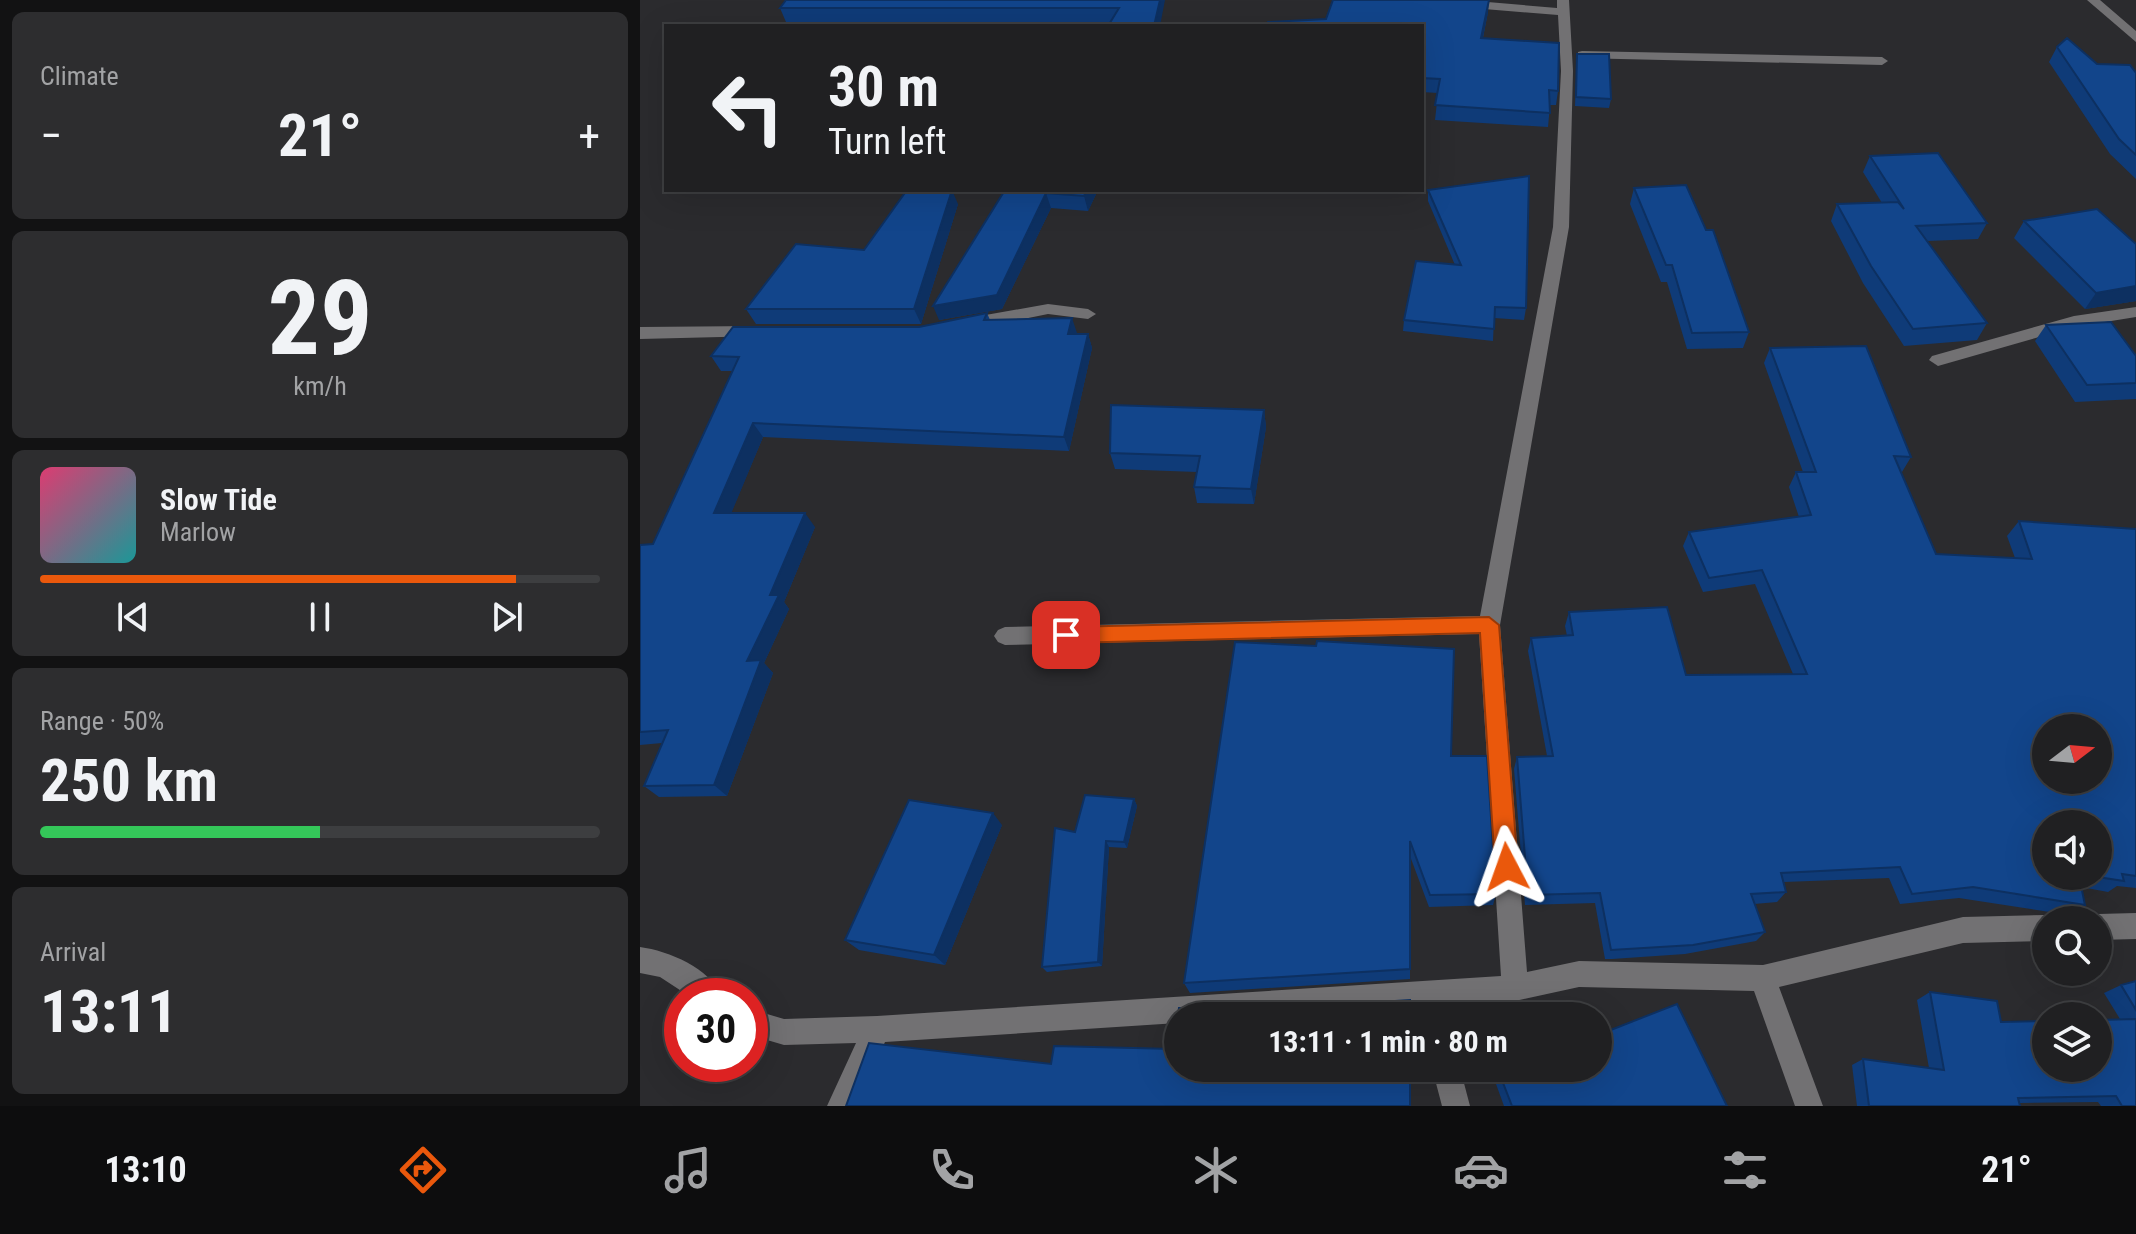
<!DOCTYPE html>
<html lang="en">
<head>
<meta charset="utf-8">
<style>
	body { margin:0; font-family:"Roboto Condensed",sans-serif; background:#2d2d2f; color:#f1f3f6; height:100vh; display:flex; flex-direction:column; font-size:30px; white-space:nowrap }
	* { box-sizing:border-box; margin:0 }
	p { font-size:26px; color:#a2a3a5 }
	.icon { flex:none; width:44px; height:44px; fill:none; stroke:currentColor; stroke-width:2; stroke-linecap:round; stroke-linejoin:round }
	.map { position:relative; flex:1; overflow:hidden }
	.drawer { display:flex; flex-direction:column; gap:12px; padding:12px; background:#121213; width:640px }
	.drawer>* { flex:none }
	.guide { position:absolute; left:24px; top:24px; width:760px; height:168px; border-radius:0px; box-shadow:0 8px 32px #0002,0 0 0 2px #3d3e40; background:#202022; color:#f1f3f6; overflow:hidden }
	.needle { width:52px; rotate:74deg }
	.controls { position:absolute; left:1392px; top:714px; display:grid; gap:16px }
	.controls a { display:grid; place-items:center; width:80px; height:80px; border-radius:50%; background:#202022; box-shadow:0 8px 32px #0002,0 0 0 2px #3d3e40; font-size:40px }
	.speed { position:absolute; left:24px; top:978px; display:flex; gap:16px; font-size:40px; font-weight:700; text-align:center }
	.speed>* { display:grid; place-content:center; width:104px; height:104px; border-radius:50%; background:#202022; box-shadow:0 8px 32px #0002,0 0 0 2px #3d3e40; line-height:1 }
	.speed .limit { border:12px solid #d22; background:#fff; color:#111 }
	.pin { position:absolute; display:grid; place-items:center; width:68px; height:68px; color:#fff; margin:-34px; border-radius:16px; box-shadow:0 4px 12px #0006 }
	.me { position:absolute; width:88px; margin:-44px; rotate:356deg; stroke-linejoin:round; filter:drop-shadow(0 0 6px #0008) }
	.turn { display:flex; align-items:center; gap:28px; height:168px; padding:0 32px; font-size:36px }
	.turn .icon { width:104px; height:104px; stroke-width:2.5 }
	.turn b { display:block; font-size:56px; line-height:68px }
	.big { font-size:60px; font-weight:700; line-height:1.1 }
	.drawer .card { flex:1; display:flex; flex-direction:column; justify-content:center; gap:12px; min-width:0; padding:0 28px; border-radius:12px; background:#2d2d2f }
	.drawer .dial { align-items:center; gap:0 }
	.dial b { font-size:104px; line-height:1 }
	.song { display:flex; align-items:center; gap:24px }
	.cover { width:96px; height:96px; border-radius:12px; background:linear-gradient(135deg,hsl(340 70% 55%),hsl(180 70% 35%)) }
	.played { height:8px; border-radius:4px; background:linear-gradient(90deg,#ea580c 85%,#3d3e40 85%) }
	.keys { display:flex; justify-content:space-around; direction:ltr }
	.heat { display:flex; justify-content:space-between; align-items:center; font-size:44px; direction:ltr }
	.charge { height:12px; border-radius:6px; background:linear-gradient(90deg,#34c759 50%,#3d3e40 0) }
	.trip { position:absolute; left:524px; top:1002px; width:448px; height:80px; border-radius:40px; background:#202022; box-shadow:0 8px 32px #0002,0 0 0 2px #3d3e40; font-weight:700; line-height:80px; text-align:center }
	.tabs { display:flex; height:128px; justify-content:space-around; align-items:center; background:#0d0d0e; color:#a2a3a5 }
	.tabs .icon { width:56px; height:56px }
	.tabs .active { color:#ea580c }
	.tabs b { font-size:36px; color:#f1f3f6 }
	main { display:flex; flex:1; min-height:0 }
	.map>svg:first-child { display:block }
</style>
</head>
<body>
<main>
<section class="drawer">
<div class="card"><p>Climate</p>
<div class="heat"><a>−</a><b class="big">21°</b><a>+</a></div>
</div>
<div class="card dial"><b>29</b><p>km/h</p></div>
<div class="card">
<div class="song"><i class="cover"></i><div><b>Slow Tide</b><p>Marlow</p></div></div>
<div class="played"></div>
<div class="keys"><svg class="icon" aria-label="previous" viewBox="0 0 24 24"><path d="M18 5L8 12l10 7zM5 5v14"/></svg><svg class="icon" aria-label="pause" viewBox="0 0 24 24"><path d="M8 5v14M16 5v14"/></svg><svg class="icon" aria-label="next" viewBox="0 0 24 24"><path d="M6 5l10 7-10 7zM19 5v14"/></svg></div>
</div>
<div class="card"><p>Range · 50%</p><b class="big">250 km</b><div class="charge"></div></div>
<div class="card"><p>Arrival</p><b class="big">13:11</b></div>
</section>
<div class="map">
<svg width="1496" height="1106" viewBox="0 0 1496 1106">
	<rect width="100%" height="100%" fill="#2b2b2e"/>
	<g fill="none" stroke-linecap="round" stroke-linejoin="round">
		<!-- minor -->
		<path fill="#727173" fill-rule="evenodd" d="M824 0 917 8V0H929L933 71 929 227 860 625 887 972 939 961 1123 965 1323 917 1406 915 1415 920H1406V941L1323 943 1139 987 1183 1106H1155L1114 991 939 987 875 1001 803 1006 805 1016H779L776 1008 646 1016H538V1023L245 1042 215 1106H187L216 1043 144 1045 110 1035V1009L144 1019 237 1016 861 976 839 634 365 645 358 642 354 636 358 630 365 627 840 616 913 227 921 71 918 15 820 7 818 4Z
			M1447 0H1460L1496 31V42Z
			M942 51 1242 57 1248 61 1242 65 938 58V52Z
			M408 304 448 309 456 314 448 319 408 314 323 331 315 325 323 319Z
			M1496 307V317L1434 327 1298 366 1289 360 1292 356 1434 316Z
			M116 326 124 332 122 336 0 339V327Z
			M1496 913V939L1458 940V920H1448L1458 914Z
			M0 947C29 951 70 968 81 996H49L20 977 0 973Z
			M792 1068H820L830 1106H802Z"/>
	</g>
	<!-- wall -->
	<path fill="#0f3b78" fill-rule="evenodd" d="M525 0 471 22H146L140 8Z
		M848 12 843 38 918 91 916 105H910L908 127 795 120 798 93 782 92V26L686 19Z
		M1417 47 1457 64 1496 73V179L1470 154 1409 62Z
		M937 54 971 99 969 108 935 106Z
		M1230 156 1347 223 1338 239 1287 241 1347 323 1337 340 1264 346 1223 283 1191 221 1197 204 1242 203 1223 172Z
		M994 188 1109 332 1103 348 1047 349 1027 282H1021L990 204Z
		M365 190H458L448 211 411 208 362 309 299 320Z
		M788 190 886 308 884 320 854 318 853 341 763 331 764 320 815 265 788 201Z
		M318 204 281 324H116L106 309Z
		M1384 221 1496 244V301L1445 309 1374 238Z
		M347 313 350 320 437 333 436 334H448L452 348 429 451 123 437 91 513 175 527 144 602 149 609 124 663 133 673 87 796 19 797 4 786 22 743 0 745V545L13 544 93 371H81L71 356 279 327Z
		M1406 325 1496 356V399L1435 402 1395 341Z
		M1130 348 1271 457 1262 472H1260L1296 554 1375 558 1367 536 1379 521 1496 529V888L1477 886 1468 892 1441 887 1445 905 1429 915 1319 898 1260 904 1249 878 1144 882 1146 892 1137 902 1114 904 1125 932 1116 941 1045 954 972 959H965L955 903 885 905 874 769 877 757 907 756 888 651 891 638 927 636 925 626 929 612 1046 675 1153 674 1115 584 1063 592 1043 546 1049 532 1159 517 1149 487 1156 472H1163L1124 363ZM1458 824V876H1406Z
		M624 410 626 427 614 504 557 503 554 487 557 472 475 469 470 453Z
		M811 756 856 894 853 905 789 907 770 856V979L550 993 544 983Z
		M494 799 497 806 487 848 469 847 462 966 407 972 402 967 435 832Z
		M362 825 305 965 219 950 205 940Z
		M1496 981V1106H1461L1458 1102 1380 1103V1106H1217L1212 1065 1223 1059 1289 1068 1277 1000 1290 992 1361 1022 1480 1019 1464 993 1481 985Z
		M860 1075 1087 1106H864L856 1084Z"/>
	<!-- shaded-wall -->
	<path fill="#0d3061" d="M520 0H525L520 26H514Z
		M849 0 848 12 840 52 841 38Z
		M312 190 318 204 281 324 274 309Z
		M447 190H458L448 211 444 196Z
		M406 193 411 208 362 309 299 320 293 306Z
		M1496 286V301L1445 309 1456 293Z
		M432 318 437 333 433 349 428 334Z
		M448 334 452 348 429 451 424 437Z
		M624 410 626 427 614 504 611 489Z
		M113 423 123 437 86 526 74 513Z
		M165 513 175 527 144 602 149 609 124 663 133 673 87 796 74 785 107 661 130 595Z
		M494 799 497 806 487 848 484 842Z
		M353 813 362 825 305 965 294 955Z
		M466 841 469 847 462 966 458 962Z"/>
	<!-- building -->
	<path fill="#12458b" stroke="#0d3061" stroke-width="2" fill-rule="evenodd" d="M146 0H520L514 26H468L479 8H140Z
		M693 0H849L841 38 919 43 918 91 909 90 910 113 795 105 800 79 782 78V26H626L628 22 686 19Z
		M1427 38 1457 64 1490 65 1496 73V155L1479 139 1417 47Z
		M937 54H969L971 99 936 97Z
		M1298 153 1347 223 1276 226 1347 323 1273 329 1231 266 1197 204 1258 202 1264 209 1230 156Z
		M889 176 886 308 855 307 854 329 764 320 776 261 821 265 788 190Z
		M1046 185 1066 230H1073L1109 332 1052 333 1032 265H1026L994 188Z
		M267 190H312L274 309H106L156 244 224 250Z
		M365 190H447L444 196 406 193 357 295 293 306Z
		M1457 209 1496 244V286L1456 293 1384 221Z
		M347 313 344 320 432 318 428 334H448L424 437 113 423 74 513H165L130 595H139L107 661 121 660 74 785 4 786 28 730 0 732V545L13 544 99 357 71 356 93 327H279Z
		M1471 322 1496 356V383L1447 385 1406 325Z
		M1226 346 1271 457 1254 456 1296 554 1392 559 1379 521 1496 529V876L1482 874 1484 881 1451 876H1458V824H1406V876H1439L1445 905 1333 887 1272 894 1260 867 1141 873 1146 892 1111 894 1125 932 1053 945 971 950 960 893 888 895 877 757 913 756 891 638 933 635 929 612 1027 607 1046 675 1167 674 1122 570 1069 578 1049 532 1171 515 1156 472H1176L1130 348ZM1406 728H1458V780H1406Z
		M471 405 624 410 611 489 554 487 560 456 470 453Z
		M677 641 814 649 811 756H847L856 894 790 895 770 841V969L544 983 595 642 676 646Z
		M445 795 494 799 484 842 466 841 458 962 402 967 415 828 435 832Z
		M269 800 353 813 294 955 205 940Z
		M1496 981V1010L1481 985Z
		M1290 992 1357 1001 1361 1022 1406 1021V1068H1458V1020L1496 1019V1106H1482L1476 1096 1378 1098 1380 1106H1229L1223 1059 1304 1070Z
		M770 1000V1016H538V1068H770V1106H206L229 1043 411 1064 414 1046 533 1049 539 1008H643Z
		M1037 1004 1087 1106H872L860 1075 876 1068H958V1035Z"/>
	<!-- route -->
	<path fill="#ea580c" stroke="#983908" stroke-width="2" d="M849 617 859 625 878 867 875 875 867 878 859 875 855 867 840 633 426 643 416 635 426 627Z"/>
</svg>
<div class="controls">
<a><svg class="needle" viewBox="-14 -14 28 28"><path d="M0-13l5 13h-10z" fill="#e53935"/><path d="M0 13l5-13h-10z" fill="#a2a3a5"/></svg></a>
<a><svg class="icon" aria-label="sound" viewBox="0 0 24 24"><path d="M4 9h4l5-4v14l-5-4H4zM17 9q2 3 0 6"/></svg></a>
<a><svg class="icon" aria-label="search" viewBox="0 0 24 24"><circle cx="10" cy="10" r="6"/><path d="M15 15l6 6"/></svg></a>
<a><svg class="icon" aria-label="layers" viewBox="0 0 24 24"><path d="M12 4l9 5-9 5-9-5zM3 14l9 5 9-5"/></svg></a>
</div>
<div class="speed"><div class="limit">30</div></div>
<div class="pin" style="left:426px;top:635px;background:#d93025"><svg class="icon" aria-label="arrive" viewBox="0 0 24 24"><path d="M6 21V4h12l-3 4 3 4H6"/></svg></div>
<svg class="me" style="left:867px;top:867px" viewBox="-20 -20 40 40"><path d="M0-17L14 15 0 8-14 15z" fill="#ea580c" stroke="#fff" stroke-width="4"/></svg>
<div class="trip">13:11 · 1 min · 80 m</div>
<div class="guide">
<div class="turn"><svg class="icon" aria-label="left" viewBox="0 0 24 24"><path d="M17 20v-9H6M10 6l-5 5 5 5"/></svg><div><b>30 m</b>Turn left</div></div>
</div>
</div>
</main>
<nav class="tabs">
<b>13:10</b>
<svg class="icon active" aria-label="directions" viewBox="0 0 24 24"><path d="M12 3l9 9-9 9-9-9zM9 14v-3h6M13 9l2 2-2 2"/></svg>
<svg class="icon" aria-label="music" viewBox="0 0 24 24"><path d="M9 18V5l10-2v13"/><circle cx="6" cy="18" r="3"/><circle cx="16" cy="16" r="3"/></svg>
<svg class="icon" aria-label="phone" viewBox="0 0 24 24"><path d="M5 4h4l2 5-3 2q2 4 5 5l2-3 5 2v4C11 20 4 13 5 4z"/></svg>
<svg class="icon" aria-label="climate" viewBox="0 0 24 24"><path d="M12 3v18M4 7l16 10M4 17L20 7"/></svg>
<svg class="icon" aria-label="car" viewBox="0 0 24 24"><path d="M5 17H2v-5l4-1 3-4h7l3 4 3 1v5h-3M9 17h6M6 11h13"/><circle cx="7" cy="17" r="2"/><circle cx="17" cy="17" r="2"/></svg>
<svg class="icon" aria-label="filters" viewBox="0 0 24 24"><path d="M4 7h16M4 17h16"/><circle cx="9" cy="7" r="2"/><circle cx="15" cy="17" r="2"/></svg>
<b>21°</b>
</nav>
</body>
</html>
